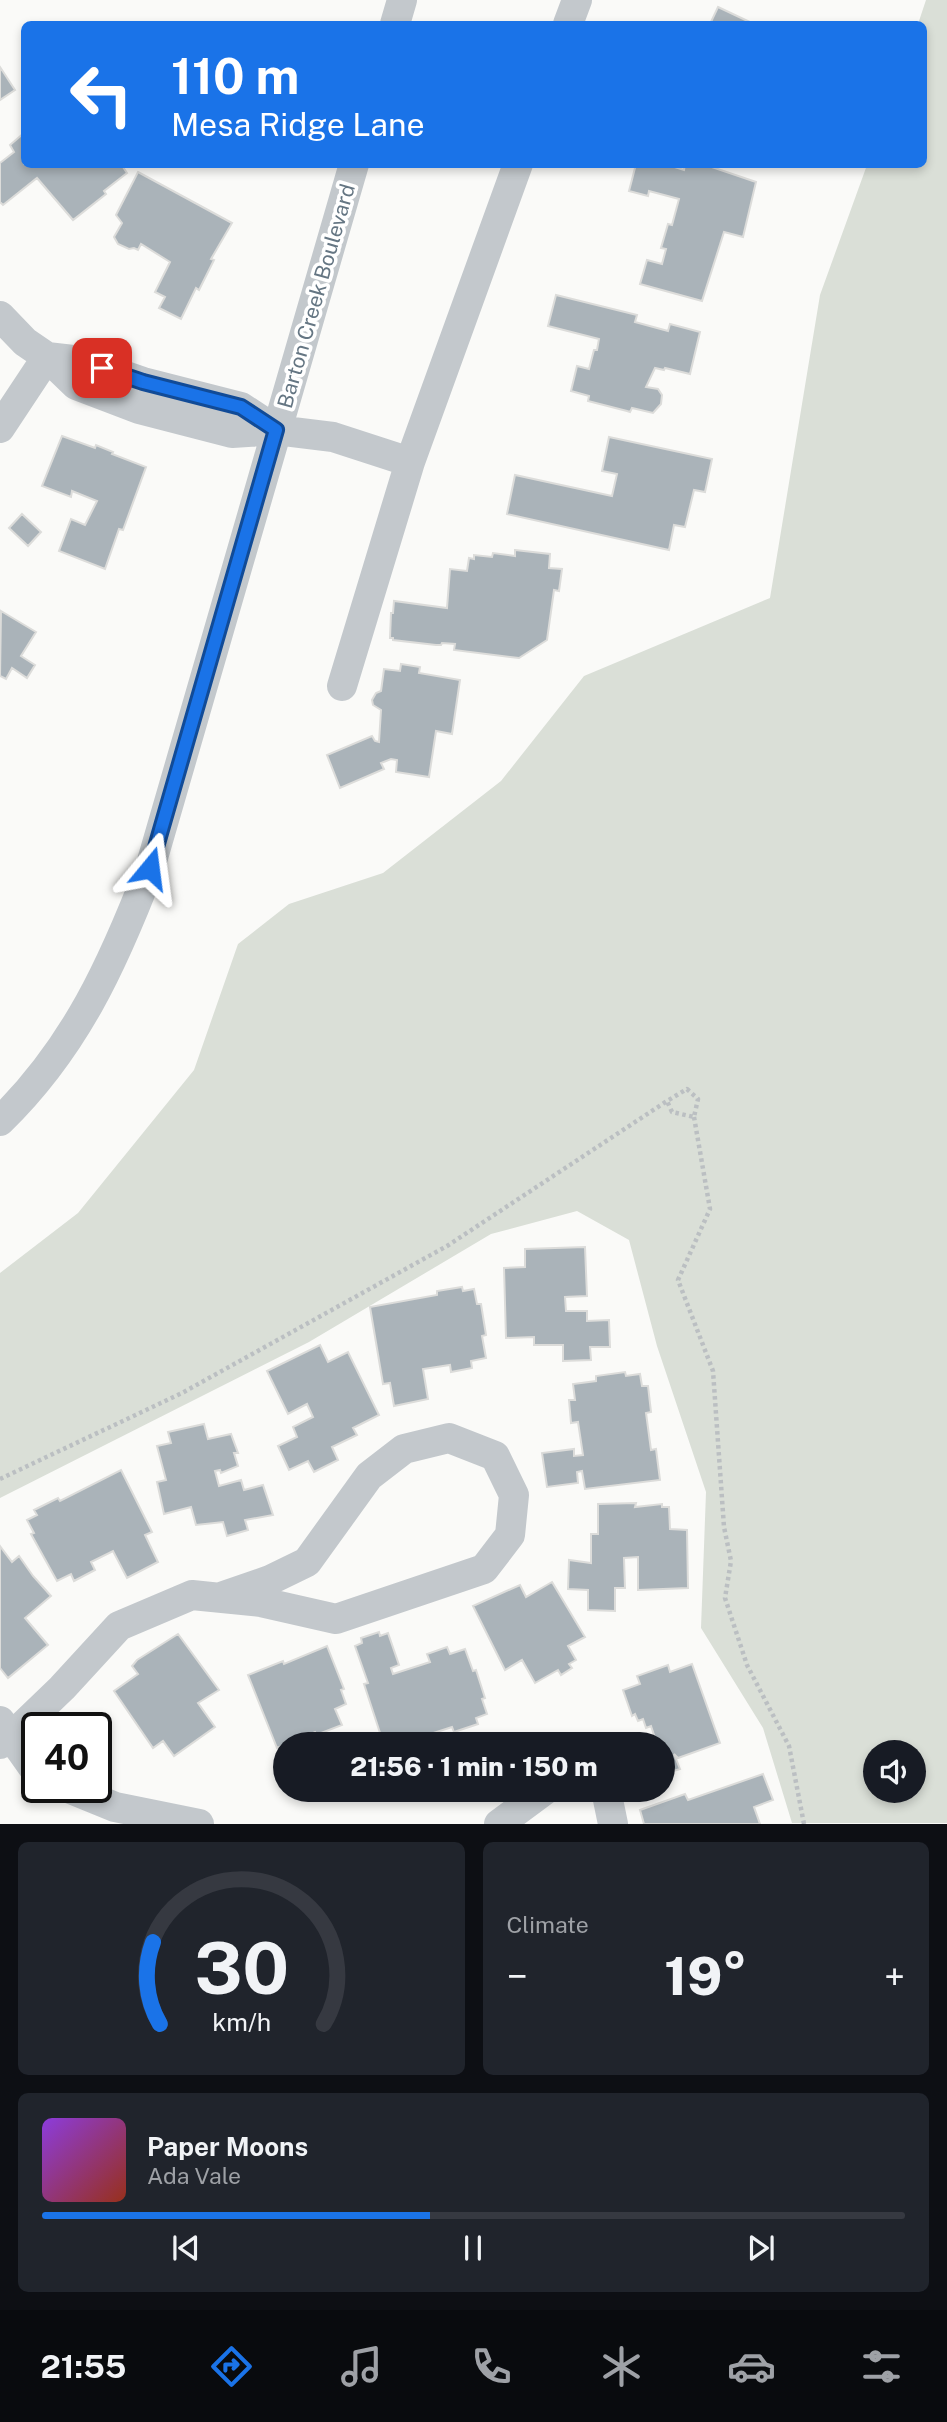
<!DOCTYPE html>
<html lang="en">
<head>
<meta charset="utf-8">
<style>
	body { margin:0; font-family:"Public Sans",sans-serif; background:#20242c; color:#f1f3f6; height:100vh; display:flex; flex-direction:column; font-size:26px; white-space:nowrap }
	* { box-sizing:border-box; margin:0 }
	p { font-size:23px; color:#9ea1a6 }
	.icon { flex:none; width:38px; height:38px; fill:none; stroke:currentColor; stroke-width:2; stroke-linecap:round; stroke-linejoin:round }
	.map { position:relative; height:1824px; overflow:hidden }
	.drawer { display:flex; flex-direction:column; gap:18px; padding:18px; background:#0d0f14; flex:1 }
	.drawer>* { flex:none }
	.banner { position:absolute; left:21px; top:21px; width:906px; height:147px; border-radius:10px; box-shadow:0 4px 10px #0003; background:#1a73e8; color:#fff; overflow:hidden }
	.controls { position:absolute; left:863px; top:1740px; display:grid; gap:14px }
	.controls a { display:grid; place-items:center; width:63px; height:63px; border-radius:50%; background:#171b24; box-shadow:0 4px 10px #0003; font-size:35px }
	.speed { position:absolute; left:21px; top:1712px; display:flex; gap:14px; font-size:35px; font-weight:700; text-align:center }
	.speed>* { display:grid; place-content:center; width:91px; height:91px; border-radius:50%; background:#171b24; box-shadow:0 4px 10px #0003; line-height:1 }
	.speed .limit { border:4px solid #111; border-radius:10px; background:#fff; color:#111 }
	.pin { position:absolute; display:grid; place-items:center; width:60px; height:60px; color:#fff; margin:-30px; border-radius:14px; box-shadow:0 4px 10px #0006 }
	.me { position:absolute; width:77px; margin:-38px; rotate:16deg; stroke-linejoin:round; filter:drop-shadow(0 0 5px #0008) }
	.turn { display:flex; align-items:center; gap:24px; height:147px; padding:0 35px; font-size:32px }
	.turn .icon { width:91px; height:91px; stroke-width:2.5 }
	.turn b { display:block; font-size:49px; line-height:60px }
	.big { font-size:52px; font-weight:800; line-height:1.1 }
	.drawer .tile { flex:1; display:flex; flex-direction:column; justify-content:center; gap:10px; min-width:0; padding:0 24px; border-radius:10px; background:#20242c }
	.drawer .dial { align-items:center; gap:0 }
	.dial svg { height:182px; overflow:visible; fill:none; stroke:#363941; stroke-width:7; stroke-linecap:round; text-anchor:middle }
	.dial text { fill:#f1f3f6; stroke:none }
	.song { display:flex; align-items:center; gap:21px }
	.cover { width:84px; height:84px; border-radius:10px; background:linear-gradient(135deg,hsl(270 70% 55%),hsl(10 70% 35%)) }
	.played { height:7px; border-radius:4px; background:linear-gradient(90deg,#1a73e8 45%,#363941 45%) }
	.keys { display:flex; justify-content:space-around; direction:ltr }
	.heat { display:flex; justify-content:space-between; align-items:center; font-size:38px; direction:ltr }
	.drawer .tiles { flex:1; display:grid; gap:18px; grid-template-columns:1fr 1fr }
	.tile:last-child { grid-column:span 2 }
	.trip { position:absolute; left:273px; top:1732px; width:402px; height:70px; border-radius:35px; background:#171b24; box-shadow:0 4px 10px #0003; font-weight:800; line-height:70px; text-align:center }
	.menu { display:flex; height:112px; justify-content:space-around; align-items:center; background:#090b0e; color:#9ea1a6 }
	.menu .icon { width:49px; height:49px }
	.menu .active { color:#1a73e8 }
	.menu b { font-size:32px; color:#f1f3f6 }
	.map>svg:first-child { display:block }
</style>
</head>
<body>
<div class="map">
<svg width="947" height="1824" viewBox="0 0 947 1824">
	<rect width="100%" height="100%" fill="#fafaf8"/>
	<!-- green -->
	<path fill="#dadfd7" fill-rule="evenodd" d="M926 0H947V1823H792L763 1728 701 1628 706 1492 657 1346 629 1240 577 1211 491 1234 309 1342 0 1498V1273L78 1213 194 1070 238 944 289 904 383 873 501 781 584 676 770 598 820 295 867 165 924 164V24H918ZM875 1752H914V1790H875Z"/>
	<!-- building -->
	<path fill="#aab3b9" stroke="#dcdcda" stroke-width="2" d="M718 7 754 24H710Z
		M0 67 15 90 0 100Z
		M24 133V164H121L127 173 104 191 106 194 73 220 37 178 3 205 0 202V163L14 152 10 145Z
		M636 164H665L684 170 685 164H703L756 182 743 237 724 232 702 301 640 284 647 260 662 264 666 249 661 248 668 224 672 225 679 199 649 191 648 196 629 191Z
		M138 172 232 223 211 259 214 260 199 290 196 288 181 319 159 308 165 297 155 292 170 262 141 244 138 250 134 248 129 249 118 244 114 237 122 223 116 215Z
		M556 295 637 315 635 322 668 331 670 324 700 332 690 374 665 368 664 370 655 368 646 387 658 389 662 395 661 404 653 413 632 408 630 412 627 411 588 401 589 396 571 391 577 366 589 369 594 350H597L599 339 548 326Z
		M62 436 95 448 96 445 113 452 112 454 146 467 123 530 119 529 105 569 59 551 71 519 85 525 97 501 72 491 71 497 42 486Z
		M609 437 712 459 705 492 694 490 685 527 674 525 669 550 507 514 515 475 612 496 617 474 602 471Z
		M22 514 41 532 28 546 9 528Z
		M515 550 550 554 549 568 562 569 559 591 554 590 547 640 519 658 454 650 455 644 442 643 441 645H436L393 640V638H390L391 613H393L394 601 447 608 450 569 467 571 469 558 474 559V555L492 557 493 553 515 556Z
		M1 611 36 632 21 656 35 665 27 678 12 668 6 679 0 676Z
		M401 664 420 667 419 673 460 680 452 734 436 731 429 777 396 772 397 760 391 759 381 763 384 769 340 788 327 755 372 736 375 741 379 742 381 710 373 705 372 700 376 693 381 691 384 669 400 671Z
		M585 1247 587 1296 565 1297 566 1311H587V1321L609 1320 610 1347H590L591 1360 563 1361V1345H534V1337L506 1338 504 1268 525 1267V1249Z
		M462 1287 463 1291 474 1289 477 1304H481L486 1335 482 1336 486 1358 471 1361 472 1368 451 1372 450 1365 423 1369 428 1399 394 1406 390 1383 383 1384 370 1307 437 1295V1291Z
		M320 1345 328 1362 348 1352 379 1415 353 1428 357 1435 332 1447 338 1460 314 1472 308 1461 289 1470 278 1446 297 1437 293 1427 313 1417 307 1404 288 1414 267 1371Z
		M625 1372 626 1376 640 1374 642 1386H648L651 1412 646 1413 651 1450 656 1449 660 1480 585 1489 582 1471 577 1472 578 1483 547 1487 542 1453 574 1449V1456L583 1455 578 1422 571 1423 569 1400H575L573 1384 596 1381V1376Z
		M204 1424 208 1439 231 1434 238 1453H234L238 1466 221 1473 220 1470 215 1471 219 1486 241 1480 244 1490 263 1485 273 1515 245 1520 248 1530 227 1536 223 1522 196 1525 191 1507 164 1514 157 1482 166 1480 157 1446 171 1443 168 1432Z
		M121 1470 152 1532 145 1535 158 1562 127 1578 113 1551 91 1562 95 1570 74 1581 71 1574 57 1581 31 1534 34 1533 27 1520 37 1515 34 1510 58 1498 60 1501Z
		M636 1503 635 1507 662 1504V1507H669L670 1529 687 1530 688 1588 638 1590V1557L624 1558 625 1588H615V1611L588 1610V1590L568 1589 569 1560 591 1563V1534H598V1504Z
		M0 1546 12 1562 19 1556 33 1576 51 1596 25 1618 48 1645 8 1678 0 1668Z
		M552 1582 585 1637 568 1646 576 1660 569 1664 572 1668 561 1675 558 1670 535 1683 522 1660 505 1670 473 1606 520 1585 526 1597Z
		M379 1632 380 1636 388 1633 399 1665 391 1668 393 1674 430 1662 427 1654 447 1647 450 1654 465 1649 473 1671 476 1670 485 1698 482 1699 487 1714 476 1718 478 1724 454 1732 452 1727 415 1739 416 1743 412 1745H384L364 1684 368 1683 355 1646 362 1643 361 1638Z
		M178 1634 219 1690 198 1703 215 1727 174 1756 163 1741 153 1748 114 1691 138 1674 132 1666 137 1660Z
		M327 1646 344 1689 341 1690 346 1704 335 1709 342 1725 316 1735 315 1732 277 1748 248 1675 283 1661 284 1664Z
		M692 1664 720 1743 678 1758 674 1754 680 1769 663 1774V1745H637L655 1738 651 1726 646 1728 643 1719 638 1721 635 1714 632 1716 623 1690 640 1684 637 1676 668 1665 670 1672Z
		M763 1774 773 1800 754 1807 760 1824H644L640 1810 685 1794 688 1800Z"/>
	<g fill="none" stroke-linecap="round" stroke-linejoin="round">
		<!-- path -->
		<path stroke="#bbbfc2" stroke-width="4.5" stroke-dasharray="3.5 3.5" stroke-linecap="butt" d="M694 1117 710 1209 678 1280 713 1371 724 1527 731 1561 725 1598 747 1665 789 1746 804 1824
			M0 1479 182 1393 447 1246 667 1101 687 1089 698 1099 694 1117 672 1112 667 1101"/>
		<!-- minor -->
		<path stroke="#c3c8cc" stroke-width="30" d="M395 24 402 0
			M568 24 577 0
			M0 316 25 342 47 357 76 385 139 409 232 433 276 430 333 437 410 462
			M47 357 82 361 143 382 241 407 276 430
			M0 428 47 357
			M342 686 410 462 518 164
			M0 1121C75 1048 113 964 150 868L354 164
			M0 1721 37 1773
			M0 1744 11 1737 62 1688 119 1626 192 1595 261 1602 336 1619 484 1569 510 1535 514 1495 495 1456 449 1438 404 1449 369 1476 307 1562 270 1580 221 1597
			M66 1787 115 1807 199 1824
			M606 1790 613 1824
			M499 1824 545 1790"/>
	</g>
	<g fill="none" stroke-linecap="round" stroke-linejoin="round">
		<defs>
			<path id="route" d="M102 368 143 382 241 407 276 430 150 868"/>
		</defs>
		<!-- route casing -->
		<use href="#route" stroke="#114b97" stroke-width="18"/>
		<!-- route -->
		<use href="#route" stroke="#1a73e8" stroke-width="12"/>
	</g>
	<g text-anchor="middle" dominant-baseline="central" stroke-width="7" stroke-linejoin="round" paint-order="stroke">
		<!-- street labels -->
		<g font-size="21" fill="#657683" stroke="#fff">
			<text transform="translate(316 296) rotate(-74)">Barton Creek Boulevard</text>
		</g>
	</g>
</svg>
<div class="controls">
<a><svg class="icon" aria-label="sound" viewBox="0 0 24 24"><path d="M4 9h4l5-4v14l-5-4H4zM17 9q2 3 0 6"/></svg></a>
</div>
<div class="speed"><div class="limit">40</div></div>
<div class="pin" style="left:102px;top:368px;background:#d93025"><svg class="icon" aria-label="arrive" viewBox="0 0 24 24"><path d="M6 21V4h12l-3 4 3 4H6"/></svg></div>
<svg class="me" style="left:150px;top:868px" viewBox="-20 -20 40 40"><path d="M0-17L14 15 0 8-14 15z" fill="#1a73e8" stroke="#fff" stroke-width="4"/></svg>
<div class="trip">21:56 · 1 min · 150 m</div>
<div class="banner">
<div class="turn"><svg class="icon" aria-label="left" viewBox="0 0 24 24"><path d="M17 20v-9H6M10 6l-5 5 5 5"/></svg><div><b>110 m</b>Mesa Ridge Lane</div></div>
</div>
</div>
<section class="drawer">
<div class="tiles">
<div class="tile dial"><svg viewBox="0 0 100 80">
<path d="M14 69A42 42 0 1 1 86 69"/>
<path d="M14 69A42 42 0 0 1 11 33" stroke="#1a73e8"/>
<text x="50" y="56" font-size="32" font-weight="700">30</text>
<text x="50" y="72" font-size="11">km/h</text>
</svg></div>
<div class="tile"><p>Climate</p>
<div class="heat"><a>−</a><b class="big">19°</b><a>+</a></div>
</div>
<div class="tile">
<div class="song"><i class="cover"></i><div><b>Paper Moons</b><p>Ada Vale</p></div></div>
<div class="played"></div>
<div class="keys"><svg class="icon" aria-label="previous" viewBox="0 0 24 24"><path d="M18 5L8 12l10 7zM5 5v14"/></svg><svg class="icon" aria-label="pause" viewBox="0 0 24 24"><path d="M8 5v14M16 5v14"/></svg><svg class="icon" aria-label="next" viewBox="0 0 24 24"><path d="M6 5l10 7-10 7zM19 5v14"/></svg></div>
</div>
</div>
</section>
<nav class="menu">
<b>21:55</b>
<svg class="icon active" aria-label="directions" viewBox="0 0 24 24"><path d="M12 3l9 9-9 9-9-9zM9 14v-3h6M13 9l2 2-2 2"/></svg>
<svg class="icon" aria-label="music" viewBox="0 0 24 24"><path d="M9 18V5l10-2v13"/><circle cx="6" cy="18" r="3"/><circle cx="16" cy="16" r="3"/></svg>
<svg class="icon" aria-label="phone" viewBox="0 0 24 24"><path d="M5 4h4l2 5-3 2q2 4 5 5l2-3 5 2v4C11 20 4 13 5 4z"/></svg>
<svg class="icon" aria-label="climate" viewBox="0 0 24 24"><path d="M12 3v18M4 7l16 10M4 17L20 7"/></svg>
<svg class="icon" aria-label="car" viewBox="0 0 24 24"><path d="M5 17H2v-5l4-1 3-4h7l3 4 3 1v5h-3M9 17h6M6 11h13"/><circle cx="7" cy="17" r="2"/><circle cx="17" cy="17" r="2"/></svg>
<svg class="icon" aria-label="filters" viewBox="0 0 24 24"><path d="M4 7h16M4 17h16"/><circle cx="9" cy="7" r="2"/><circle cx="15" cy="17" r="2"/></svg>
</nav>
</body>
</html>
